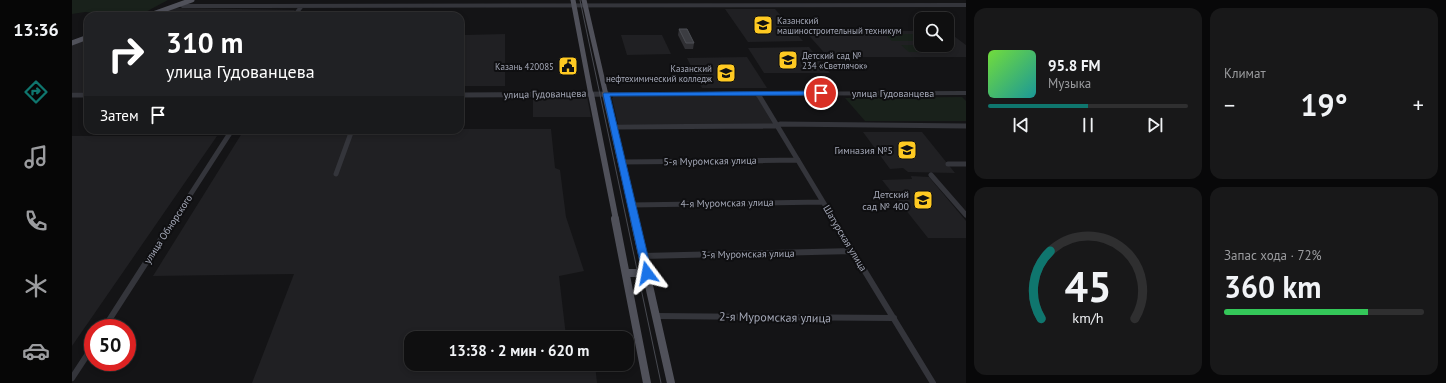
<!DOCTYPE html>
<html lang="ru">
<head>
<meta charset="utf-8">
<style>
	body { margin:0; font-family:"PT Sans",sans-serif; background:#181819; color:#f1f3f6; height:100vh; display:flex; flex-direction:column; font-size:15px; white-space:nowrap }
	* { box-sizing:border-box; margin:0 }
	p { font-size:13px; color:#9b9c9f }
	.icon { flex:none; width:22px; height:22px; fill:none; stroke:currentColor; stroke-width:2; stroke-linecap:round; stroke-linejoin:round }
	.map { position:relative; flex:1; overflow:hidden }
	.details { display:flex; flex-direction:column; gap:8px; padding:8px; background:#080809; width:480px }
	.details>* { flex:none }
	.top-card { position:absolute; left:12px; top:12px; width:380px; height:122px; border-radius:12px; box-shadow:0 2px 6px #0003,0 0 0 1px #2f2f30; background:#202124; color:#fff; overflow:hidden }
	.tools { position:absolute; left:842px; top:12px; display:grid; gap:8px }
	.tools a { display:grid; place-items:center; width:40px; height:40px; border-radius:8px; background:#0f0f10; box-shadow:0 2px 6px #0003,0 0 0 1px #2f2f30; font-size:20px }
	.speed { position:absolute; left:12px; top:319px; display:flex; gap:8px; font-size:20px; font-weight:700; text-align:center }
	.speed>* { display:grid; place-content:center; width:52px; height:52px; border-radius:50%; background:#0f0f10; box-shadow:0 2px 6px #0003,0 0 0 1px #2f2f30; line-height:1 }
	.speed .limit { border:6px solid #d22; background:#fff; color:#111 }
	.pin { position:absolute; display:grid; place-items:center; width:34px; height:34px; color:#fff; margin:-17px; border:2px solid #fff; border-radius:50%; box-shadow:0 1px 4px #0007 }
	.me { position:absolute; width:44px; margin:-22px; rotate:347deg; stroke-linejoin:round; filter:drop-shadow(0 0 3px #0008) }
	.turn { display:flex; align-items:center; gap:14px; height:84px; padding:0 16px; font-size:18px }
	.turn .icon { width:52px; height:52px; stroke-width:2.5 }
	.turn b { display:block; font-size:28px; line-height:34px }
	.then { display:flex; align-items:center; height:38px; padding:0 16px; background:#0003; gap:8px; font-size:15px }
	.big { font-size:30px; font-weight:700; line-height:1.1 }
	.details .widget { flex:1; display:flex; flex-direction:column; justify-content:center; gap:6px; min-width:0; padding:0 14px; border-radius:12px; background:#181819 }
	.details .dial { align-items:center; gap:0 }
	.dial svg { height:104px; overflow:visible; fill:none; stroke:#2f2f30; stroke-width:7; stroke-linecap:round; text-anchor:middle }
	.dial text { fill:#f1f3f6; stroke:none }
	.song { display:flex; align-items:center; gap:12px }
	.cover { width:48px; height:48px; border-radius:6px; background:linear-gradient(135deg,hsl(100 70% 55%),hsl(180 70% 35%)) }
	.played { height:4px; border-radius:2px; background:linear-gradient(90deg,#0f766e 50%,#2f2f30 50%) }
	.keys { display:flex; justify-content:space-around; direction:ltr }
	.heat { display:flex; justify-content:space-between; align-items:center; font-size:22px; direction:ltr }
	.charge { height:6px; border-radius:3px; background:linear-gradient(90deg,#34c759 72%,#2f2f30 0) }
	.details .tiles { flex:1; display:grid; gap:8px; grid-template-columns:repeat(2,1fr) }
	.trip { position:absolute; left:332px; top:331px; width:230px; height:40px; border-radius:12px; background:#0f0f10; box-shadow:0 2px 6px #0003,0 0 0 1px #2f2f30; font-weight:700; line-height:40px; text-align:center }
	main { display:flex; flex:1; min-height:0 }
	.tab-bar { display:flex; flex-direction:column; width:72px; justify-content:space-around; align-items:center; background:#060606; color:#9b9c9f }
	.tab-bar .icon { width:28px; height:28px }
	.tab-bar .current { color:#0f766e }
	.tab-bar b { font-size:18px; color:#f1f3f6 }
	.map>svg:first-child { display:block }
</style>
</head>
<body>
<main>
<nav class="tab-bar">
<b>13:36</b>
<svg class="icon current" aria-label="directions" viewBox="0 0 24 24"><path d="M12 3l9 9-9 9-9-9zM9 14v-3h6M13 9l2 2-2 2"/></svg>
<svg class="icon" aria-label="music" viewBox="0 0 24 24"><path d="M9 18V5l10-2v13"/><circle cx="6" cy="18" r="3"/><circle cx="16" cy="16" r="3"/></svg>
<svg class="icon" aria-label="phone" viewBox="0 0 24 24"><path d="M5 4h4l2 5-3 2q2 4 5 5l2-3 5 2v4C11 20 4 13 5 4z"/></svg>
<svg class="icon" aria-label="climate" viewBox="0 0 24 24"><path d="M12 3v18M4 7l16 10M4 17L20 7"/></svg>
<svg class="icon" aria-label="car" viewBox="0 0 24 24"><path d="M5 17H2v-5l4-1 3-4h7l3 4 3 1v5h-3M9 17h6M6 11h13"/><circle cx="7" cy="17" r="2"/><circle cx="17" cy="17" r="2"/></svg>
</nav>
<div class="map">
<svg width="894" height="383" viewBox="0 0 894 383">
	<rect width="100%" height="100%" fill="#141416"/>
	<!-- built -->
	<path fill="#202023" d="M103 8 223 10 219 16H80Z
		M653 9H703L731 41 676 42Z
		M733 31H849V45H875V31L894 45V57H756Z
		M433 34V86H388V70L393 35Z
		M549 35H590L599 54 555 55Z
		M16 39V92H0V45Z
		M737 47 758 73H692L676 48Z
		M675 57 695 88H630L615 58Z
		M541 96H685L701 124H546L540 98H541Z
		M461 97H515L519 117H461Z
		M388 129H479L483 168 488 170 494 217 512 271 487 276 494 336 522 335V338H339V364H523L525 383H180L222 274 81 276 172 130Z
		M791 132H850L883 173 836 172 831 168 818 169Z
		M0 136H145L0 346Z
		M839 176 857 177 894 221V238H856L810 180 840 179Z"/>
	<!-- green -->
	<path fill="#19211b" d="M0 0H96L66 16 13 12 0 14Z
		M810 32H820L823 34H848L849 41H820Z
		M829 45H858L862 46 868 52H837Z
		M890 97 894 101V121H793L773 98Z"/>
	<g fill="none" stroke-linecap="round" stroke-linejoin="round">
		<!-- minor-far2 -->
		<path stroke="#34353b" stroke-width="4" d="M108 4 111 6 894 5
			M222 16 229 7
			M685 93 686 95
			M0 95H16
			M388 95 894 93"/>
		<!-- minor-far1 -->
		<path stroke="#34353b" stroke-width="5" d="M686 94 762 220
			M0 95H16
			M388 95 536 94
			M542 127 705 126 708 124 894 126
			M550 162 726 160
			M876 164H894
			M264 174 280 130
			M859 175 894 215
			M559 205 751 202
			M102 220 160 130"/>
		<!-- minor -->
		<path stroke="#34353b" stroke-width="6" d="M761 219 861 383
			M571 256 781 251
			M584 316 822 318
			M32 328 102 219
			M0 378 21 346"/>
		<!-- major-far2 -->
		<path stroke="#50515a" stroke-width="5" d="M501 0 519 95
			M512 0 534 95
			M75 16 120 0
			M0 43 16 37"/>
		<!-- major-far1 -->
		<path stroke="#50515a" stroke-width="6" d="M519 94 544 220
			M533 94 562 220"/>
		<!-- major -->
		<path stroke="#50515a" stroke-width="8" d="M543 219 575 383
			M562 219 599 383
			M554 273H575"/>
		<!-- tram -->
		<path stroke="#474950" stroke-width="1" d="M508 0 589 383"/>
	</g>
	<!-- wall -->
	<path fill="#303034" d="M607 29 622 43 621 49H613L606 35Z"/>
	<!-- building -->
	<path fill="#3c3d42" stroke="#4c4e54" d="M607 29H615L622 43H614Z"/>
	<!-- route -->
	<path fill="#1a73e8" stroke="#114b97" d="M749 91 752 93 751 95 538 96 580 273 578 276 575 278 571 276 531 94 532 93Z"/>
	<!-- icons -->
	<defs>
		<symbol id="university-square" viewBox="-11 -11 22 22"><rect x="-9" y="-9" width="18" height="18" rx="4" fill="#ffca22" stroke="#0f0f11"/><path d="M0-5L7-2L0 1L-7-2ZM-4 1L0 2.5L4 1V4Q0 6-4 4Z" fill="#111"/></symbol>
		<symbol id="school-square" viewBox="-11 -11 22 22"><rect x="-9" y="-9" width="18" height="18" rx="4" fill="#ffca22" stroke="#0f0f11"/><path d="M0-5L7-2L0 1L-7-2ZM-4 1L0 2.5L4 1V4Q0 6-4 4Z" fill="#111"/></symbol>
		<symbol id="civic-square" viewBox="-11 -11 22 22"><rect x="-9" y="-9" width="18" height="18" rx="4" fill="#ffca22" stroke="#0f0f11"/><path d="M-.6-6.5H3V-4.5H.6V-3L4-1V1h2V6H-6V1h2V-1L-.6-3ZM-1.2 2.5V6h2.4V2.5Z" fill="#111"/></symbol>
	</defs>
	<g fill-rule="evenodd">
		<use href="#university-square" x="680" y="14" width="22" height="22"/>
		<use href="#school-square" x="705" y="49" width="22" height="22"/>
		<use href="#civic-square" x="485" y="55" width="22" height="22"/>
		<use href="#university-square" x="643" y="62" width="22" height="22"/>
		<use href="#school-square" x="824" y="139" width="22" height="22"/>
		<use href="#school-square" x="840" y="189" width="22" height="22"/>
	</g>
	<g text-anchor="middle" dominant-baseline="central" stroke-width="4" stroke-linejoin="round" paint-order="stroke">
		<!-- far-poi labels -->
		<g font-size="9" fill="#a4a8b7" stroke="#0f0f11" text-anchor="start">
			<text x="705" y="20">Казанский<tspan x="705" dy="10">машиностроительный техникум</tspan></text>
			<text x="730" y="55">Детский сад №<tspan x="730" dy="10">234 «Светлячок»</tspan></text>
			<text x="482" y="66" text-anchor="end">Казань 420085</text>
			<text x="640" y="68" text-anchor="end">Казанский<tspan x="640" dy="10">нефтехимический колледж</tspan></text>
		</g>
		<!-- street labels -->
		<g font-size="10" fill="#a4a8b7" stroke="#0f0f11">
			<text x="821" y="93">улица Гудованцева</text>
			<text transform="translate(473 94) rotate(-1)">улица Гудованцева</text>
			<text transform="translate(638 161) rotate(-1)">5-я Муромская улица</text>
			<text transform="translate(655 203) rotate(-1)">4-я Муромская улица</text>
			<text transform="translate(96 229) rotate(-57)">улица Обнорского</text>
			<text transform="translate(773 238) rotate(59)">Шатурская улица</text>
			<text transform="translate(676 254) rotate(-1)">3-я Муромская улица</text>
		</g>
		<!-- poi labels -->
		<g font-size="10" fill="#a4a8b7" stroke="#0f0f11" text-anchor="end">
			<text x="821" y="150">Гимназия №5</text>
			<text x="837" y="194">Детский<tspan x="837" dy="12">сад № 400</tspan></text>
		</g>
		<!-- near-street labels -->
		<g font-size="12" fill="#a4a8b7" stroke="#0f0f11">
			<text transform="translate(703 317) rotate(1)">2-я Муромская улица</text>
		</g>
	</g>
</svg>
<div class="tools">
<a><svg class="icon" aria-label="search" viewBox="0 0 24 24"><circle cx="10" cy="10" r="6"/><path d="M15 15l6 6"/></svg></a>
</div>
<div class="speed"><div class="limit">50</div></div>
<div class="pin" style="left:749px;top:93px;background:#d93025"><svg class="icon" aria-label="arrive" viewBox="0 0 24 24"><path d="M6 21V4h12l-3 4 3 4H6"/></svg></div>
<svg class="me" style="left:575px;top:273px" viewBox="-20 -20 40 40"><path d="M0-17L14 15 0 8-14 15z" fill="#1a73e8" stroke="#fff" stroke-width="4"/></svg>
<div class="trip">13:38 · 2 мин · 620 m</div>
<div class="top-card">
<div class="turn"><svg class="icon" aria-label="right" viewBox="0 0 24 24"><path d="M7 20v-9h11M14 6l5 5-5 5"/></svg><div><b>310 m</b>улица Гудованцева</div></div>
<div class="then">Затем<svg class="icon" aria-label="arrive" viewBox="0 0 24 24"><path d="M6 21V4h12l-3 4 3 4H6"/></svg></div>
</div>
</div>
<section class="details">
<div class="tiles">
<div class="widget">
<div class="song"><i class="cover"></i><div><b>95.8 FM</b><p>Музыка</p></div></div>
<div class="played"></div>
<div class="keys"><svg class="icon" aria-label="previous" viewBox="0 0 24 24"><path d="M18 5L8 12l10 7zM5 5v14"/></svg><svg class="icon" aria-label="pause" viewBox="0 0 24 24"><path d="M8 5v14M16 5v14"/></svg><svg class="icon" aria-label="next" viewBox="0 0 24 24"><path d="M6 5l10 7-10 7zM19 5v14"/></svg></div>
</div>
<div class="widget"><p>Климат</p>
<div class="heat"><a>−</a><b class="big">19°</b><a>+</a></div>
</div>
<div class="widget dial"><svg viewBox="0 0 100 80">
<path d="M14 69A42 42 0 1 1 86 69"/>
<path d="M14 69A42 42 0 0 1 21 17" stroke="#0f766e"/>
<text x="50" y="56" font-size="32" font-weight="700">45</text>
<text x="50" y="72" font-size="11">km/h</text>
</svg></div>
<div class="widget"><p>Запас хода · 72%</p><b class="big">360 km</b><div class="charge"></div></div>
</div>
</section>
</main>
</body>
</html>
